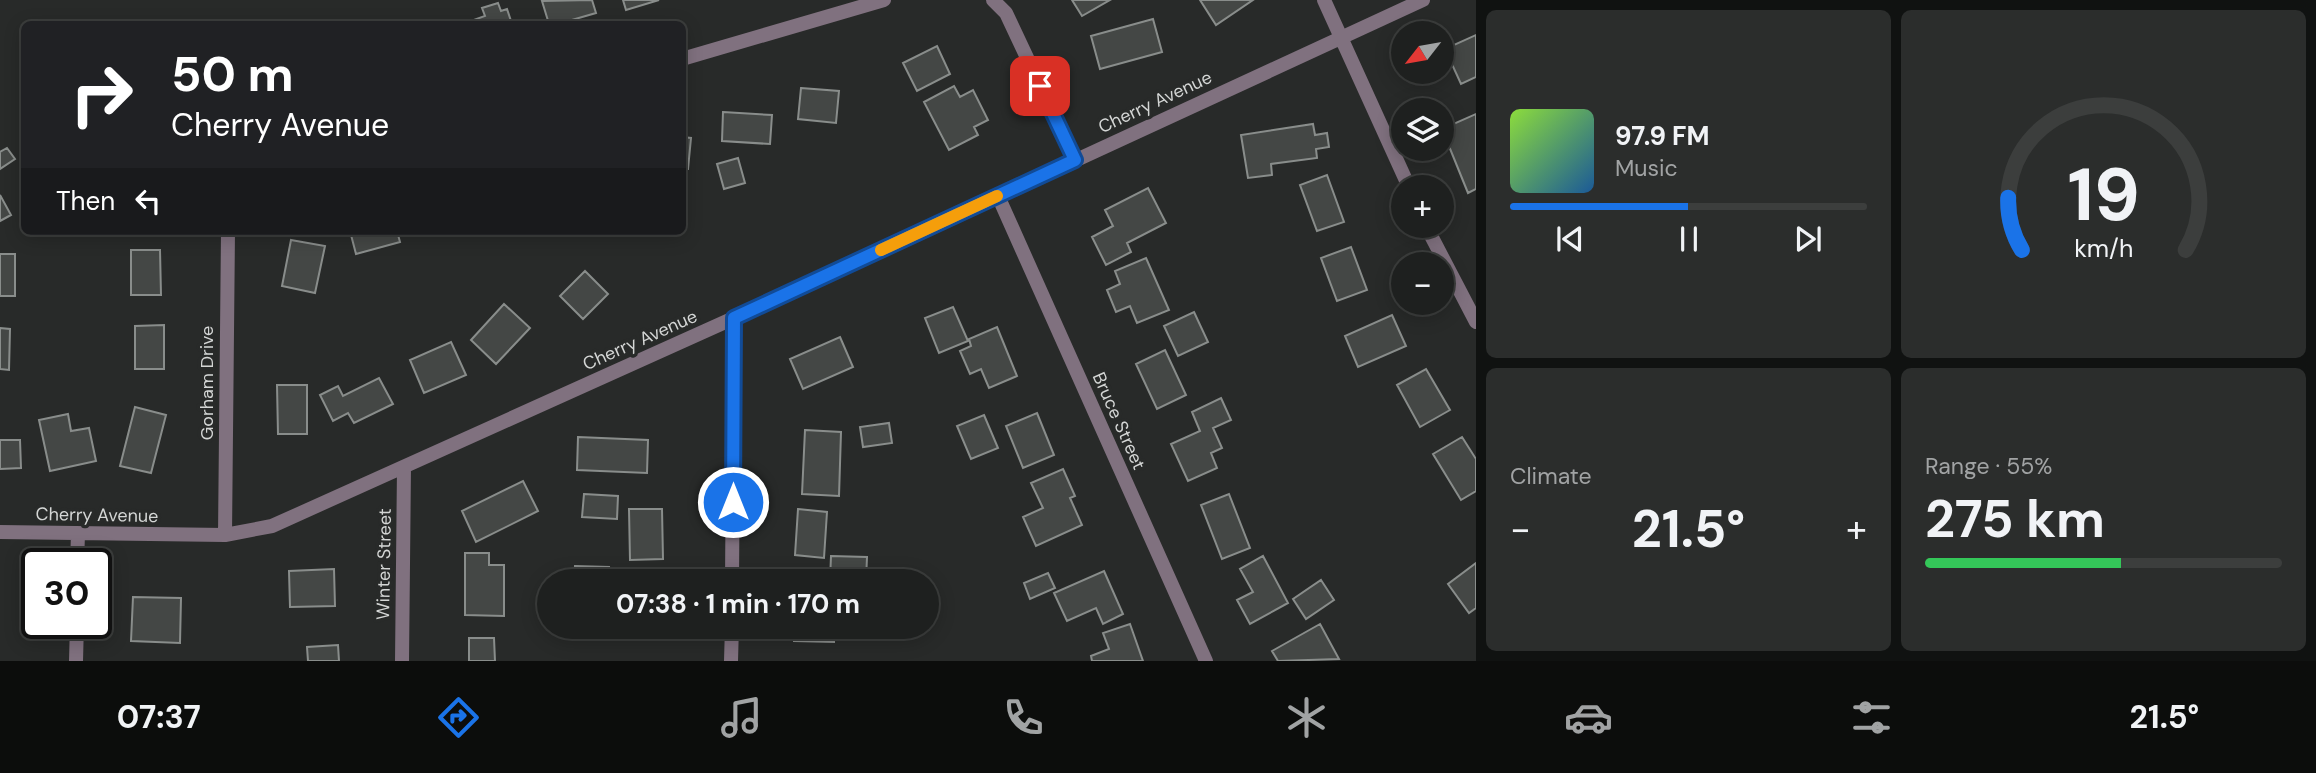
<!DOCTYPE html>
<html lang="en">
<head>
<meta charset="utf-8">
<style>
	body { margin:0; font-family:"DM Sans",sans-serif; background:#2b2d2c; color:#f1f3f6; height:100vh; display:flex; flex-direction:column; font-size:26px; white-space:nowrap }
	* { box-sizing:border-box; margin:0 }
	p { font-size:23px; color:#a1a3a4 }
	.icon { flex:none; width:38px; height:38px; fill:none; stroke:currentColor; stroke-width:2; stroke-linecap:round; stroke-linejoin:round }
	.map { position:relative; flex:1; overflow:hidden }
	.panel { display:flex; flex-direction:column; gap:10px; padding:10px; background:#101211; width:840px }
	.panel>* { flex:none }
	.top-card { position:absolute; left:21px; top:21px; width:665px; height:214px; border-radius:10px; box-shadow:0 4px 18px #0003,0 0 0 2px #3c3e3d; background:#202124; color:#fff; overflow:hidden }
	.needle { width:46px; rotate:239deg }
	.buttons { position:absolute; left:1391px; top:21px; display:grid; gap:14px }
	.buttons a { display:grid; place-items:center; width:63px; height:63px; border-radius:50%; background:#1e201f; box-shadow:0 4px 18px #0003,0 0 0 2px #3c3e3d; font-size:35px }
	.speed { position:absolute; left:21px; top:548px; display:flex; gap:14px; font-size:35px; font-weight:700; text-align:center }
	.speed>* { display:grid; place-content:center; width:91px; height:91px; border-radius:50%; background:#1e201f; box-shadow:0 4px 18px #0003,0 0 0 2px #3c3e3d; line-height:1 }
	.speed .limit { border:4px solid #111; border-radius:10px; background:#fff; color:#111 }
	.pin { position:absolute; display:grid; place-items:center; width:60px; height:60px; color:#fff; margin:-30px; border-radius:14px; box-shadow:0 4px 10px #0006 }
	.me { position:absolute; width:77px; margin:-38px; rotate:0deg; stroke-linejoin:round; filter:drop-shadow(0 0 5px #0008) }
	.turn { display:flex; align-items:center; gap:24px; height:147px; padding:0 35px; font-size:32px }
	.turn .icon { width:91px; height:91px; stroke-width:2.5 }
	.turn b { display:block; font-size:49px; line-height:60px }
	.then { display:flex; align-items:center; height:66px; padding:0 35px; background:#0003; gap:14px; font-size:26px }
	.big { font-size:52px; font-weight:700; line-height:1.1 }
	.panel .widget { flex:1; display:flex; flex-direction:column; justify-content:center; gap:10px; min-width:0; padding:0 24px; border-radius:10px; background:#2b2d2c }
	.panel .dial { align-items:center; gap:0 }
	.dial svg { height:182px; overflow:visible; fill:none; stroke:#3c3e3d; stroke-width:7; stroke-linecap:round; text-anchor:middle }
	.dial text { fill:#f1f3f6; stroke:none }
	.song { display:flex; align-items:center; gap:21px }
	.cover { width:84px; height:84px; border-radius:10px; background:linear-gradient(135deg,hsl(90 70% 55%),hsl(210 70% 35%)) }
	.played { height:7px; border-radius:4px; background:linear-gradient(90deg,#1a73e8 50%,#3c3e3d 50%) }
	.keys { display:flex; justify-content:space-around; direction:ltr }
	.heat { display:flex; justify-content:space-between; align-items:center; font-size:38px; direction:ltr }
	.charge { height:10px; border-radius:5px; background:linear-gradient(90deg,#34c759 55%,#3c3e3d 0) }
	.panel .tiles { flex:1; display:grid; gap:10px; grid-template-columns:repeat(2,1fr) }
	.trip { position:absolute; left:537px; top:569px; width:402px; height:70px; border-radius:35px; background:#1e201f; box-shadow:0 4px 18px #0003,0 0 0 2px #3c3e3d; font-weight:700; line-height:70px; text-align:center }
	.dock { display:flex; height:112px; justify-content:space-around; align-items:center; background:#0c0d0c; color:#a1a3a4 }
	.dock .icon { width:49px; height:49px }
	.dock .active { color:#1a73e8 }
	.dock b { font-size:32px; color:#f1f3f6 }
	main { display:flex; flex:1; min-height:0 }
	.map>svg:first-child { display:block }
</style>
</head>
<body>
<main>
<div class="map">
<svg width="1476" height="661" viewBox="0 0 1476 661">
	<rect width="100%" height="100%" fill="#282a29"/>
	<!-- building -->
	<path fill="#444745" stroke="#898d8b" stroke-width="2" d="M592 0 596 13 558 24H549L542 1Z
		M623 0H659L626 10Z
		M1072 0H1110L1082 16Z
		M1200 0H1253L1216 25Z
		M498 3 501 11 507 9 512 24H469L468 22 485 16 482 8Z
		M1153 19 1162 52 1100 69 1091 36Z
		M1476 35V77L1461 84 1445 49Z
		M937 46 950 74 917 91 903 63Z
		M954 86 960 97 973 90 988 120 974 127 978 135 949 150 924 102Z
		M801 88 839 91 836 123 798 119Z
		M723 112 772 115 770 144 722 141Z
		M1476 114V189L1468 193 1442 129Z
		M1313 124 1315 135 1327 133 1329 147 1316 149 1317 158 1271 164 1272 175 1248 178 1241 135Z
		M682 137 691 138 688 169H682Z
		M7 148 15 159 0 169V152Z
		M738 158 745 183 724 189 717 164Z
		M1327 175 1344 222 1317 231 1300 185Z
		M1148 188 1166 223 1127 243 1131 252 1106 265 1092 237 1113 226 1105 210Z
		M0 195 11 215 0 221Z
		M350 231H397L400 242 356 254Z
		M291 240 325 246 315 293 282 286Z
		M1351 247 1367 290 1337 301 1321 258Z
		M131 250H160L161 295H131Z
		M0 254H15V296H0Z
		M1146 258 1169 310 1137 323 1130 306 1116 312 1107 290 1120 284 1115 271Z
		M585 271 608 294 583 319 560 296Z
		M504 304 530 328 496 364 471 340Z
		M953 307 968 341 939 353 925 318Z
		M1194 312 1208 342 1178 356 1164 326Z
		M1392 315 1406 346 1358 367 1345 336Z
		M164 325V369H135V326Z
		M997 327 1017 376 989 388 981 369 970 374 960 351 971 346 969 339Z
		M0 328 10 329 9 370 0 369Z
		M840 337 853 367 803 389 790 359Z
		M451 342 466 375 424 393 410 360Z
		M1165 350 1186 395 1157 409 1136 364Z
		M1426 369 1450 410 1420 427 1397 385Z
		M379 378 393 404 354 423 348 413 333 421 320 395 338 386 343 396Z
		M277 385H307V434H278Z
		M1221 398 1231 420 1213 428 1222 448 1211 453 1217 468 1188 481 1171 444 1200 431 1192 412Z
		M135 407 166 415 151 473 120 466Z
		M1037 413 1054 455 1023 468 1006 426Z
		M68 414 71 431 89 428 96 461 50 471 39 420Z
		M984 415 998 448 971 459 957 426Z
		M889 423 892 443 863 447 860 427Z
		M805 430 841 432 839 496 802 494Z
		M578 437 648 440 647 473 577 470Z
		M1462 437 1476 459V491L1461 500 1433 454Z
		M0 440H20L21 468 0 469Z
		M1063 469 1075 496 1070 498 1082 525 1036 546 1023 517 1043 508 1031 483Z
		M523 481 538 511 476 542 462 511Z
		M584 494 618 496 617 519 582 517Z
		M1229 494 1250 548 1222 559 1201 505Z
		M629 509H662L663 559 630 560Z
		M798 509 827 512 824 558 795 555Z
		M465 553H489V565H504V616L465 615Z
		M831 556 867 557 866 581H830Z
		M1263 556 1288 603 1250 624 1237 600 1253 592 1240 569Z
		M1476 563V608L1469 613 1448 584Z
		M575 566 609 567 608 581H574Z
		M334 569 335 606 290 607 289 571Z
		M1104 571 1123 614 1103 624 1096 608 1067 621 1054 593Z
		M1048 573 1055 588 1030 599 1024 583Z
		M633 575 662 577V581H633Z
		M1321 580 1334 600 1306 619 1293 599Z
		M133 597 181 598 180 643 131 641Z
		M1130 624 1143 661H1092L1091 656 1109 649 1103 633Z
		M1320 624 1339 659 1278 661 1272 651Z
		M632 626H661V639L631 638Z
		M794 626H834V642L794 641Z
		M469 638H494L495 661H469Z
		M338 645 339 661H308L307 647Z"/>
	<g fill="none" stroke-linecap="round" stroke-linejoin="round">
		<!-- minor -->
		<path stroke="#80717f" stroke-width="14" d="M993 0 1006 13 1075 160
			M1324 0 1409 187
			M682 59 884 0
			M998 196 1206 661
			M1426 226 1476 322
			M0 532 225 535 272 526 734 318 1423 0
			M225 535 228 231
			M77 564 78 534
			M732 581 734 318
			M76 661 77 623
			M402 661 404 467
			M731 661 732 626"/>
	</g>
	<g fill="none" stroke-linecap="round" stroke-linejoin="round">
		<defs>
			<path id="route" d="M733 502 734 318 1075 160 1040 86"/>
		</defs>
		<!-- route casing -->
		<use href="#route" stroke="#114b97" stroke-width="18"/>
		<!-- route -->
		<use href="#route" stroke="#1a73e8" stroke-width="12"/>
		<!-- slow -->
		<path stroke="#f59e0b" stroke-width="12" d="M881 250 997 196"/>
	</g>
	<g text-anchor="middle" dominant-baseline="central" stroke-width="7" stroke-linejoin="round" paint-order="stroke">
		<!-- street labels -->
		<g font-size="18" fill="#d4d6d5" stroke="#282a29">
			<text transform="translate(1155 102) rotate(-25)">Cherry Avenue</text>
			<text transform="translate(640 340) rotate(-24)">Cherry Avenue</text>
			<text transform="translate(207 383) rotate(-90)">Gorham Drive</text>
			<text transform="translate(1119 421) rotate(66)">Bruce Street</text>
			<text transform="translate(97 515) rotate(1)">Cherry Avenue</text>
			<text transform="translate(384 564) rotate(-89)">Winter Street</text>
		</g>
	</g>
</svg>
<div class="buttons">
<a><svg class="needle" viewBox="-14 -14 28 28"><path d="M0-13l5 13h-10z" fill="#e53935"/><path d="M0 13l5-13h-10z" fill="#a1a3a4"/></svg></a>
<a><svg class="icon" aria-label="layers" viewBox="0 0 24 24"><path d="M12 4l9 5-9 5-9-5zM3 14l9 5 9-5"/></svg></a>
<a>+</a>
<a>−</a>
</div>
<div class="speed"><div class="limit">30</div></div>
<div class="pin" style="left:1040px;top:86px;background:#d93025"><svg class="icon" aria-label="arrive" viewBox="0 0 24 24"><path d="M6 21V4h12l-3 4 3 4H6"/></svg></div>
<svg class="me" style="left:733px;top:502px" viewBox="-20 -20 40 40"><circle r="17" fill="#1a73e8" stroke="#fff" stroke-width="3"/><path d="M0-11L8 9 0 5-8 9z" fill="#fff"/></svg>
<div class="trip">07:38 · 1 min · 170 m</div>
<div class="top-card">
<div class="turn"><svg class="icon" aria-label="right" viewBox="0 0 24 24"><path d="M7 20v-9h11M14 6l5 5-5 5"/></svg><div><b>50 m</b>Cherry Avenue</div></div>
<div class="then">Then<svg class="icon" aria-label="left" viewBox="0 0 24 24"><path d="M17 20v-9H6M10 6l-5 5 5 5"/></svg></div>
</div>
</div>
<section class="panel">
<div class="tiles">
<div class="widget">
<div class="song"><i class="cover"></i><div><b>97.9 FM</b><p>Music</p></div></div>
<div class="played"></div>
<div class="keys"><svg class="icon" aria-label="previous" viewBox="0 0 24 24"><path d="M18 5L8 12l10 7zM5 5v14"/></svg><svg class="icon" aria-label="pause" viewBox="0 0 24 24"><path d="M8 5v14M16 5v14"/></svg><svg class="icon" aria-label="next" viewBox="0 0 24 24"><path d="M6 5l10 7-10 7zM19 5v14"/></svg></div>
</div>
<div class="widget dial"><svg viewBox="0 0 100 80">
<path d="M14 69A42 42 0 1 1 86 69"/>
<path d="M14 69A42 42 0 0 1 8 46" stroke="#1a73e8"/>
<text x="50" y="56" font-size="32" font-weight="700">19</text>
<text x="50" y="72" font-size="11">km/h</text>
</svg></div>
<div class="widget"><p>Climate</p>
<div class="heat"><a>−</a><b class="big">21.5°</b><a>+</a></div>
</div>
<div class="widget"><p>Range · 55%</p><b class="big">275 km</b><div class="charge"></div></div>
</div>
</section>
</main>
<nav class="dock">
<b>07:37</b>
<svg class="icon active" aria-label="directions" viewBox="0 0 24 24"><path d="M12 3l9 9-9 9-9-9zM9 14v-3h6M13 9l2 2-2 2"/></svg>
<svg class="icon" aria-label="music" viewBox="0 0 24 24"><path d="M9 18V5l10-2v13"/><circle cx="6" cy="18" r="3"/><circle cx="16" cy="16" r="3"/></svg>
<svg class="icon" aria-label="phone" viewBox="0 0 24 24"><path d="M5 4h4l2 5-3 2q2 4 5 5l2-3 5 2v4C11 20 4 13 5 4z"/></svg>
<svg class="icon" aria-label="climate" viewBox="0 0 24 24"><path d="M12 3v18M4 7l16 10M4 17L20 7"/></svg>
<svg class="icon" aria-label="car" viewBox="0 0 24 24"><path d="M5 17H2v-5l4-1 3-4h7l3 4 3 1v5h-3M9 17h6M6 11h13"/><circle cx="7" cy="17" r="2"/><circle cx="17" cy="17" r="2"/></svg>
<svg class="icon" aria-label="filters" viewBox="0 0 24 24"><path d="M4 7h16M4 17h16"/><circle cx="9" cy="7" r="2"/><circle cx="15" cy="17" r="2"/></svg>
<b>21.5°</b>
</nav>
</body>
</html>
